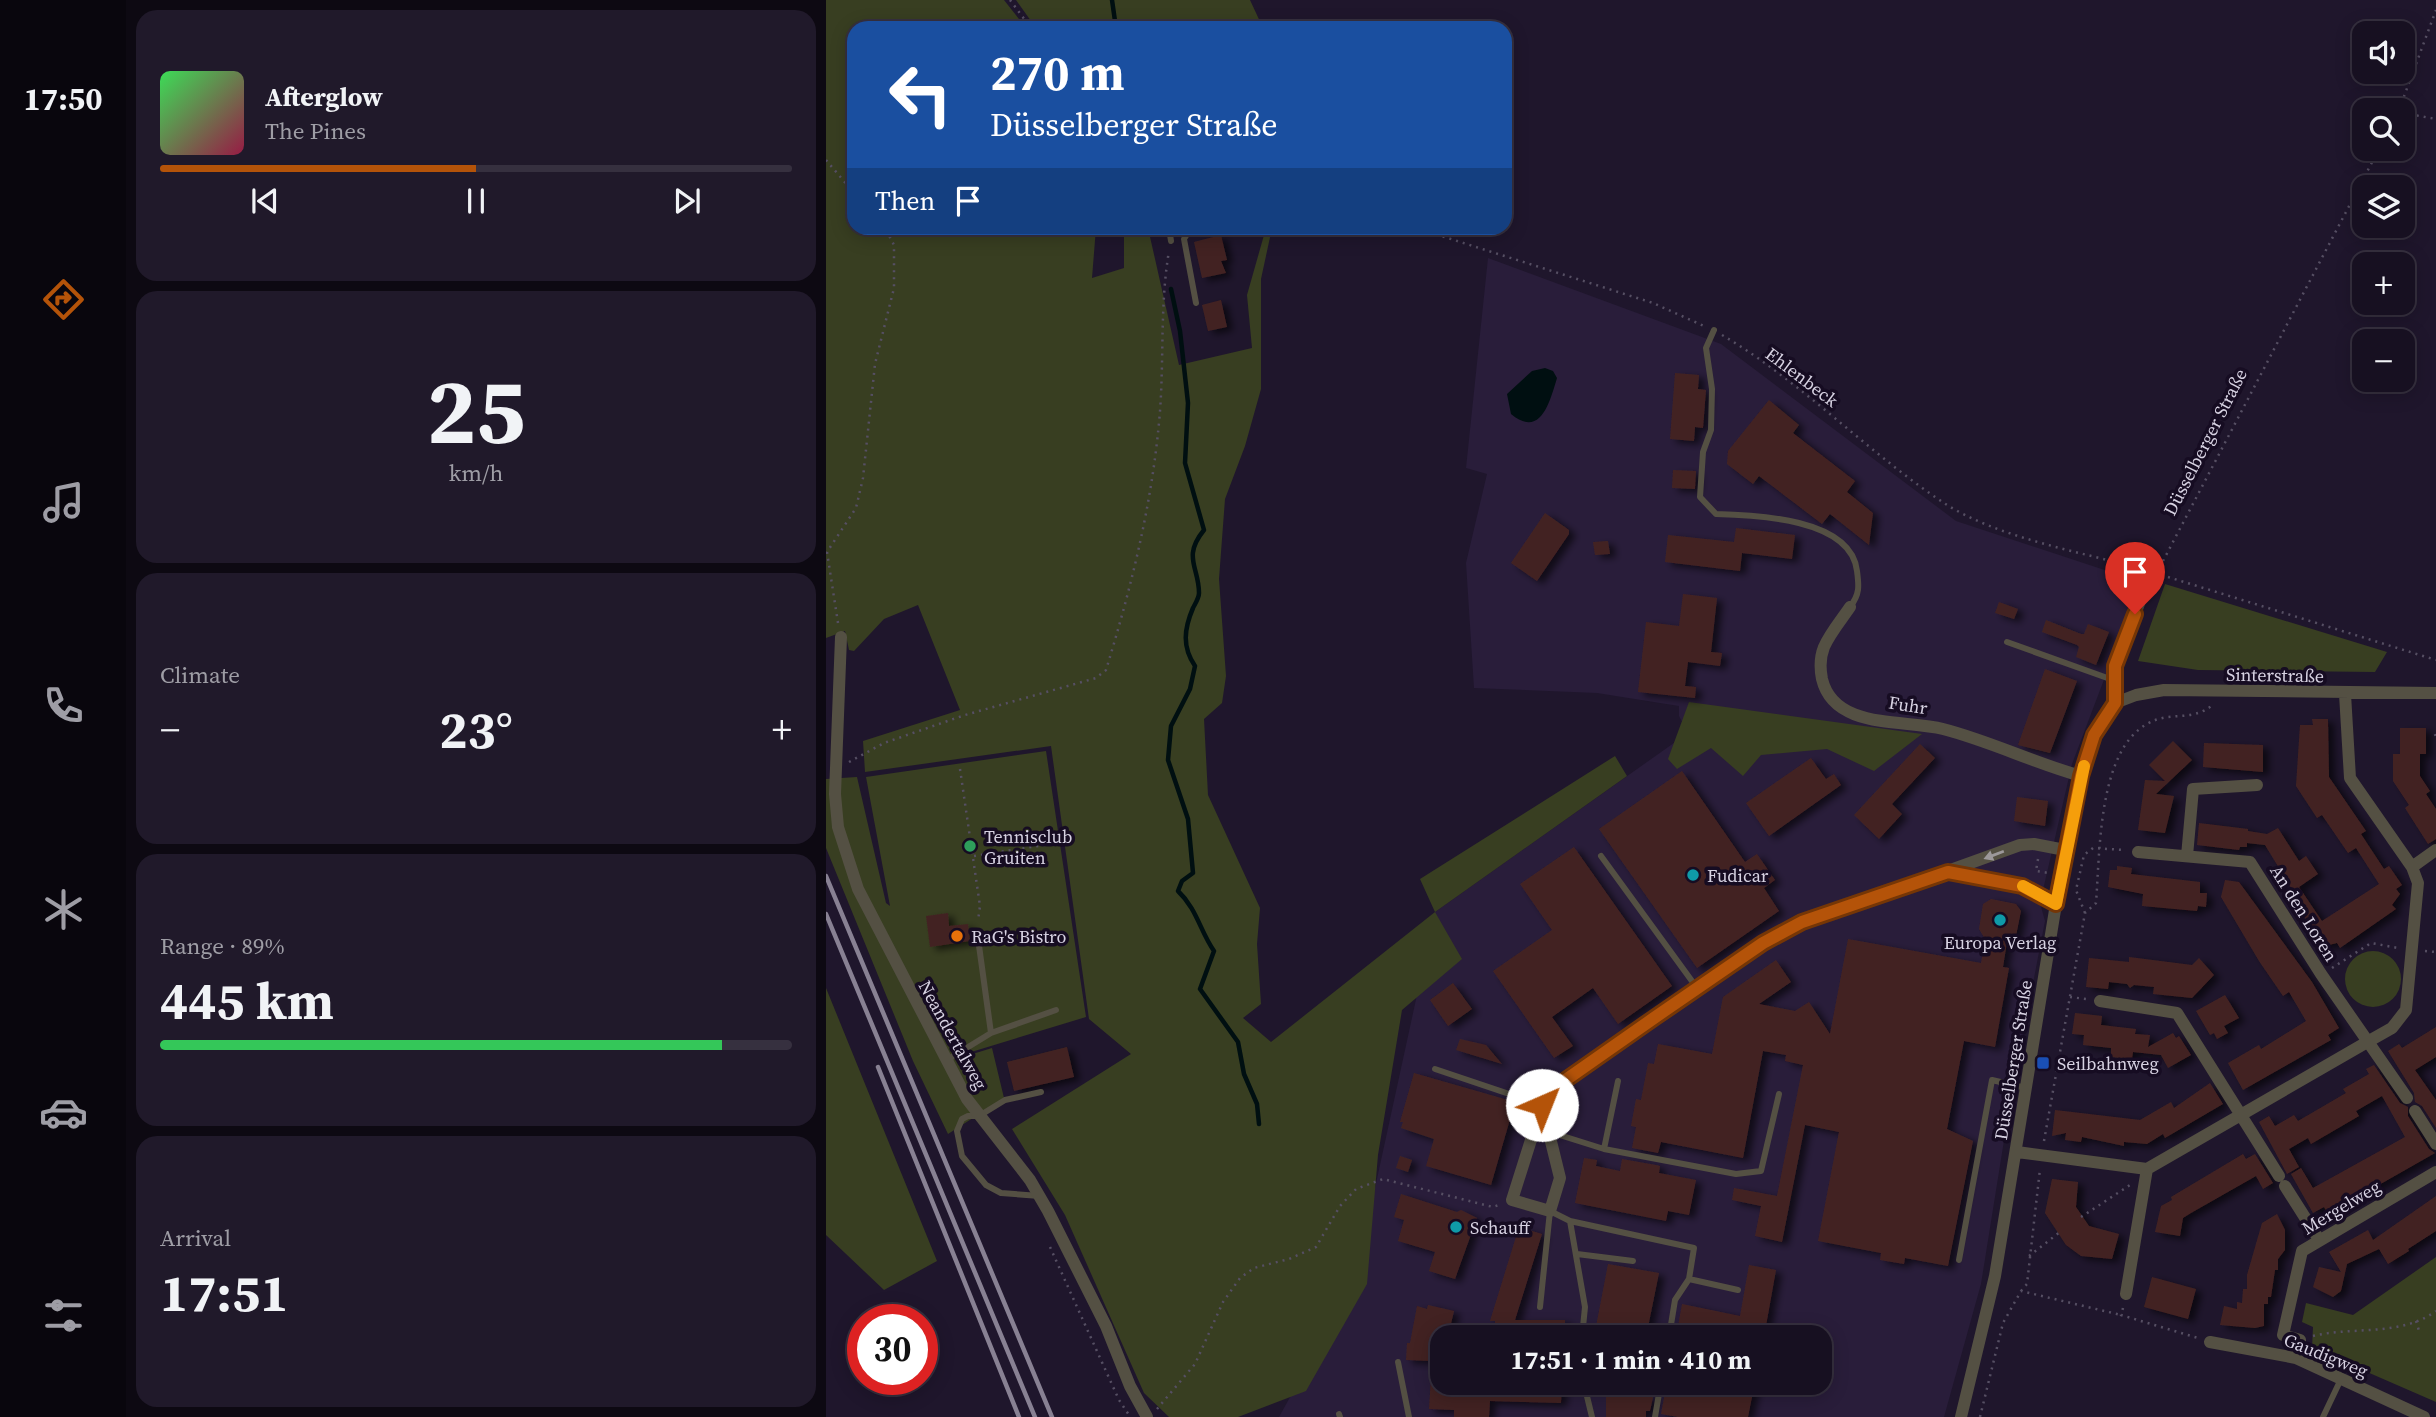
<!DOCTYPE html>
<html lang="en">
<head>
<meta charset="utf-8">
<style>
	body { margin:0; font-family:"Source Serif 4",serif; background:#20192a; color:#f1f3f6; height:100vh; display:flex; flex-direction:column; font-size:26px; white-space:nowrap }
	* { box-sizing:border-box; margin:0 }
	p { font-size:23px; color:#9e9da5 }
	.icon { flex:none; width:38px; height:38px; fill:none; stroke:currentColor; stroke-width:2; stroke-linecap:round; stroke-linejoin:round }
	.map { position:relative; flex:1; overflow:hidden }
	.drawer { display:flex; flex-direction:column; gap:10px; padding:10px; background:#0d0912; width:700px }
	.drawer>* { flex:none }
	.guide { position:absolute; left:21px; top:21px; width:665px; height:214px; border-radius:21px; box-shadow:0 4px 18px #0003,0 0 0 2px #36303f; background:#1a4fa0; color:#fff; overflow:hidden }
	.tools { position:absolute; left:1526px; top:21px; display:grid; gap:14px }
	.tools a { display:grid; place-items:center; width:63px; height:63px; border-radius:14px; background:#171021; box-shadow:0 4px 18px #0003,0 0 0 2px #36303f; font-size:35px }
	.speed { position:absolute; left:21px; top:1304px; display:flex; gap:14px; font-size:35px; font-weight:700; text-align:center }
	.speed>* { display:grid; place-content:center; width:91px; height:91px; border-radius:50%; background:#171021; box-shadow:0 4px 18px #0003,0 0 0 2px #36303f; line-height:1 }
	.speed .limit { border:10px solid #d22; background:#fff; color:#111 }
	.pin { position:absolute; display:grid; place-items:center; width:60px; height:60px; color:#fff; margin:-72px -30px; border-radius:50% 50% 50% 0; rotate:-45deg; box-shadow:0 0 7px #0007 }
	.pin .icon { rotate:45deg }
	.me { position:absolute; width:77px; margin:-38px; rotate:44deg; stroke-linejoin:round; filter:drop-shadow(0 0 5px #0008) }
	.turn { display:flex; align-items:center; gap:24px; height:147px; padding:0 28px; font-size:32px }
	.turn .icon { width:91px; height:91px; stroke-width:2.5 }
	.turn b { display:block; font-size:49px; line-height:60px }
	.then { display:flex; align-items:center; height:66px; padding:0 28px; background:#0003; gap:14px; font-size:26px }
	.big { font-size:52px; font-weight:700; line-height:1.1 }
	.drawer .card { flex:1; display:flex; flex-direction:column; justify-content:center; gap:10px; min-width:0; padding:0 24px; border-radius:21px; background:#20192a }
	.drawer .dial { align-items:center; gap:0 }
	.dial b { font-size:91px; line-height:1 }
	.song { display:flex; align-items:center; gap:21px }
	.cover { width:84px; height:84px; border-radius:10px; background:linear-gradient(135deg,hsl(130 70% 55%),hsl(340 70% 35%)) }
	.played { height:7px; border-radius:4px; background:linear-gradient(90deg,#b45309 50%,#36303f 50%) }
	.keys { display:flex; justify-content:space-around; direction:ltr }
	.heat { display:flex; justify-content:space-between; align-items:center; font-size:38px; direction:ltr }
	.charge { height:10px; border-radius:5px; background:linear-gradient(90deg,#34c759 89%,#36303f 0) }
	.trip { position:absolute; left:604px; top:1325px; width:402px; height:70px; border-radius:21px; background:#171021; box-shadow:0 4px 18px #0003,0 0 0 2px #36303f; font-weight:700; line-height:70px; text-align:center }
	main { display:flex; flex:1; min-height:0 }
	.dock { display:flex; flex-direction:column; width:126px; justify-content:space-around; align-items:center; background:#09060d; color:#9e9da5 }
	.dock .icon { width:49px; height:49px }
	.dock .on { color:#b45309 }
	.dock b { font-size:32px; color:#f1f3f6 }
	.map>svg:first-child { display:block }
</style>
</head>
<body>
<main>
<nav class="dock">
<b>17:50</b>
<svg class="icon on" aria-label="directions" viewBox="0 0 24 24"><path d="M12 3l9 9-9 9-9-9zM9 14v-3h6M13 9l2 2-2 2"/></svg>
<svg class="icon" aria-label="music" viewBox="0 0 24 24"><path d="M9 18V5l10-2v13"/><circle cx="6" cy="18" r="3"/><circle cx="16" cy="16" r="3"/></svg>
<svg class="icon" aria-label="phone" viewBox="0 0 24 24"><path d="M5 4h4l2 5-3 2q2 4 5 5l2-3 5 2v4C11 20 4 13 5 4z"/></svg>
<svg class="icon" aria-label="climate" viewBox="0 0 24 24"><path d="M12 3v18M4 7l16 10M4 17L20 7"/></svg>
<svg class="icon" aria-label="car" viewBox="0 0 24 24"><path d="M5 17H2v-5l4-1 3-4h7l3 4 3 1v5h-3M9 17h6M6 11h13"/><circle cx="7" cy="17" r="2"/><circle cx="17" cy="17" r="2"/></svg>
<svg class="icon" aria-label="filters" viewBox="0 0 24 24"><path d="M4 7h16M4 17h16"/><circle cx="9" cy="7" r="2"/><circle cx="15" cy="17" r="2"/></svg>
</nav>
<section class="drawer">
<div class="card">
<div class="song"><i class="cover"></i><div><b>Afterglow</b><p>The Pines</p></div></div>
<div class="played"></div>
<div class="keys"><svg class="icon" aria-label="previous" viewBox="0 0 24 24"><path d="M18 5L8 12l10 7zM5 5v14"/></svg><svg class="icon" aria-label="pause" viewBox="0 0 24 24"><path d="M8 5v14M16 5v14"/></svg><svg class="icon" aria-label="next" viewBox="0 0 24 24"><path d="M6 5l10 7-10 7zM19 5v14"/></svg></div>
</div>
<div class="card dial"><b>25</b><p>km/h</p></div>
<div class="card"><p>Climate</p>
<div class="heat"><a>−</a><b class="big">23°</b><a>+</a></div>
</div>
<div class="card"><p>Range · 89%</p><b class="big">445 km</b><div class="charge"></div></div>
<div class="card"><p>Arrival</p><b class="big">17:51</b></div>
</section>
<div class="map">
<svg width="1610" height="1417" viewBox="0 0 1610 1417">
	<defs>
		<filter id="shadow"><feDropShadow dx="6" dy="3.5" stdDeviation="3.5" flood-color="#0009"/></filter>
	</defs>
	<rect width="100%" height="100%" fill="#1f162c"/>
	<!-- built -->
	<path fill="#291d3a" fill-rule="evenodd" d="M662 258 895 344 1130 521 1315 582 1246 764 1214 903 1219 921 1184 1103 1155 1284 1118 1417H453L529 1280 609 912 862 733 853 716V706L771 693 648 688 640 563 661 474 640 468ZM616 1337H994V1382H616Z"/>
	<!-- green -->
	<path fill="#383e21" d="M0 0H178L200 28H28V228H270L266 278 298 268V228H322L353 365 426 348 421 295 440 228H446L435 279V389L419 446 399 499 393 579 400 676 396 703 378 719 382 795 434 908 431 944 435 1004 417 1018 445 1042 609 912 594 879 789 756 801 776 609 912 636 959 576 1010 552 1155 541 1284 480 1391 412 1417H343L318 1393 239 1215 186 1129 305 1054 263 1019 225 746 39 772 37 741 134 710 92 605 58 619 28 651 23 650 19 631 0 638Z
		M190 0H424L437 28H210Z
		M1339 584 1561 652 1549 672 1372 670 1312 661Z
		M863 702 1096 734 1048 771 1001 749 935 755 917 776 885 748 851 769 842 759Z
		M220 751 260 1017 142 1053 122 1017 140 1056 166 1048 178 1098 122 1134 87 1061 0 848V779L31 777 60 903 64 906 40 777Z
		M1519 979a28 28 0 1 1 56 0a28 28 0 1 1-56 0Z
		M0 988 111 1261 58 1290 0 1235Z
		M1610 1257V1402L1486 1348 1487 1327 1476 1322 1480 1303 1527 1315Z"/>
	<!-- water -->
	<path fill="#000f11" d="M719 368 727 371 731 378C724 401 715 439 685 414L681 394 706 371Z"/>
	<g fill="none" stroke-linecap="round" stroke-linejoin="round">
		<!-- stream -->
		<path stroke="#000f11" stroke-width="4.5" d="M286 0 290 28
			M333 228 334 233
			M345 289 354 331 362 403 359 463 378 530C356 557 373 567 373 593 373 598 369 604 367 608 358 629 356 647 369 666L364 689 345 726 342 760 362 819 367 873 356 881 352 891C371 909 374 931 388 951L374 989 412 1042 418 1074 431 1104 433 1124"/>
	</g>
	<!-- building -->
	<path fill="#432322" filter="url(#shadow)" d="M395 235 401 260 395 261 400 273 376 278 368 242Z
		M395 300 401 327 382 331 376 305Z
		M849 373 873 375 872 389 880 390 877 428 869 427 868 441 844 439Z
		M943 400 973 425 967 433 1029 481 1021 492 1047 513 1043 545 1004 514 996 524 933 476 927 484 901 464 902 451Z
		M847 470 870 471 869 489 846 488Z
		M719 513 743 530V534L711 581 685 563Z
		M910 528 969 535 966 559 916 553 914 571 839 562 842 535 908 542Z
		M782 541 784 554 769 555 767 542Z
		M857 594 891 598 885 652 896 653 894 666 862 662 859 686 870 687 869 698 812 692 820 622 853 626Z
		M1173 602 1192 609 1188 619 1169 613Z
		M1220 620 1255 634H1258L1262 624 1283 632 1270 665 1250 657 1253 647 1251 645 1216 632Z
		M1219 669 1251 681 1224 753 1192 745Z
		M1486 719H1502L1503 777 1540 831 1535 834 1558 869 1563 866 1576 885 1570 889 1574 894 1566 905 1570 909 1514 948 1511 943 1499 946 1497 943 1492 946 1477 923 1481 921 1463 894 1467 891 1439 845 1421 843V847H1414L1413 850 1371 845 1373 823 1422 829V831L1441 834 1452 828 1473 861 1480 856 1492 874 1473 887 1496 921 1553 884 1530 848 1522 853 1496 815 1491 818 1470 786 1474 725H1487Z
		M1574 728H1600V754H1594V776L1604 791 1600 794 1610 809V839L1602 844 1579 808 1583 805 1567 781V754H1574Z
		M1347 741 1366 760 1330 794 1348 796 1339 833 1312 830 1319 780 1339 781 1323 765Z
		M1378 743 1437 745V772L1377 767Z
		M1094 744 1109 758 1066 804 1076 814 1053 839 1028 815Z
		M985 758 1000 779 1008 774 1015 785 943 836 920 803Z
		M856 771 919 862 931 854 949 880 938 888 953 911 871 968 773 829Z
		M1191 797 1222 801 1219 826 1188 821Z
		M748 847 846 986 792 1024 767 988 726 1017 747 1046 728 1058 667 971 726 930 694 884Z
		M1291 866 1306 868 1305 874 1374 882V893H1381L1380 907 1372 906 1371 911 1316 906 1317 894 1282 887 1284 870H1291Z
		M1399 880 1413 882 1486 982 1513 1028 1502 1035 1505 1040 1417 1090 1402 1063 1433 1045 1435 1049 1480 1021 1463 992 1457 996 1433 961 1395 897Z
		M1165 899 1190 904 1195 911 1190 936 1181 942 1177 967 1183 968 1169 1047 1138 1041 1121 1129 1147 1141 1122 1266 1079 1258 1078 1264 1054 1260 1055 1253 992 1241 1013 1132 979 1125 956 1242 929 1236 935 1206 906 1200 908 1188 951 1196 977 1065 959 1061 960 1055 937 1051 917 1158 835 1142 832 1153 806 1148 810 1127 805 1126 810 1099 815 1100 822 1063 828 1064 832 1044 886 1054 897 997 950 960 965 982 933 1004 969 1011 983 1002 1004 1034 1022 939 1155 963 1159 939 1153 929 1157 904Z
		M122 913 123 926 142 924 144 941 104 947 100 916Z
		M1303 957 1366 965 1373 958 1388 975 1366 998 1327 994 1328 987 1308 985 1304 988 1301 984 1283 982 1282 989 1260 987 1263 958 1303 962Z
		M627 983 646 1009 622 1026 604 1000Z
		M1399 995 1413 1018 1398 1026 1402 1033 1391 1039 1388 1033 1384 1035 1370 1011Z
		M1249 1013 1276 1016 1275 1025 1310 1029 1309 1034 1324 1035 1322 1047 1347 1033 1350 1038 1353 1036 1365 1055 1342 1068 1335 1055 1307 1052 1306 1059 1285 1057V1048L1257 1045 1258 1035 1246 1034Z
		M1610 1027V1057L1589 1070 1610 1100V1128L1596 1106 1589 1102 1588 1093 1562 1051 1573 1044 1576 1048Z
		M634 1039 660 1045 676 1064 630 1050Z
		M241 1047 248 1077 188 1091 181 1062Z
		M1548 1065 1574 1103 1582 1107V1116L1603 1149 1609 1153 1502 1214 1498 1207 1487 1213 1465 1174 1475 1168 1487 1188 1579 1137 1556 1096 1530 1111 1533 1116 1485 1144 1482 1138 1463 1149 1473 1167 1461 1174 1433 1122 1443 1116 1449 1126 1468 1115 1472 1121 1520 1093 1517 1089 1543 1074 1540 1069Z
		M588 1073 689 1102 665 1185 600 1166 608 1139 575 1128 577 1122H574Z
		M1384 1083 1397 1104 1339 1138 1337 1134 1321 1144 1298 1142V1146L1256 1137 1255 1142 1239 1140 1240 1133 1226 1136 1229 1110 1314 1120 1345 1102 1348 1108Z
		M1417 1154 1420 1159 1429 1154 1447 1183 1437 1189 1430 1176 1365 1213 1357 1218 1354 1236 1329 1232 1335 1206 1346 1200 1345 1197Z
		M574 1156 586 1160 582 1172 570 1168Z
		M758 1158 771 1160 770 1166 794 1171 796 1159 830 1165 834 1166 833 1173 870 1180 863 1215 842 1211 840 1221 749 1203Z
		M1226 1179 1252 1182 1250 1207 1263 1226 1293 1234 1286 1259 1255 1256 1240 1245 1219 1213Z
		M575 1194 631 1212 635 1210 651 1218 629 1279 603 1271 609 1252 572 1241 578 1220 568 1217Z
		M1610 1196V1231L1582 1249 1583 1251 1562 1264 1553 1249 1521 1264 1515 1291 1507 1297 1487 1287 1493 1267 1515 1272 1503 1252 1542 1230 1547 1240Z
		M1451 1214 1459 1230V1250L1452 1259V1270H1449L1445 1297H1442V1304H1438V1326L1429 1328 1394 1325 1398 1306 1411 1309V1302L1416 1303 1417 1289H1421V1275L1436 1223Z
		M693 1227 716 1234 689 1320H739V1337H669V1321H664Z
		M782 1264 833 1273 820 1337H768Z
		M923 1265 950 1270 938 1337H850L856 1304 914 1316Z
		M1326 1277 1370 1289 1362 1319 1318 1307Z
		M602 1305 628 1311 624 1328 616 1326V1382H736L735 1403 664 1401 663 1417H628V1410L603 1409 606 1361 580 1360 581 1343H584L591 1306 601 1309Z
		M841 1382H929L922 1417H852L835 1414Z
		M780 1396 827 1397 824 1411H820V1417H780Z"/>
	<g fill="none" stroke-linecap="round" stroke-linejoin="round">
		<!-- path -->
		<path stroke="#564f63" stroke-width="2.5" stroke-dasharray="2 5" stroke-linecap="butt" d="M184 0 205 28
			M1573 110 1610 10
			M1577 113 1610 119
			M0 160 28 193
			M590 228 827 303 878 326
			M896 335C976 382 1041 452 1118 503 1172 538 1252 551 1315 569
			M1337 561 1553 149
			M1342 577 1610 660
			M12 623 1 552 30 508 37 478 49 364 68 288V245L59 228
			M1609 734 1610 737
			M23 762 58 743 139 715 270 678 280 670C306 585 327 500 334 411 338 357 334 304 343 251
			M134 769 154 906 152 921
			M148 856 231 843
			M1212 859 1210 871 1223 873
			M1259 913 1250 890 1258 855 1267 848 1298 850
			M1599 951 1610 952
			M1506 968 1545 943 1572 948
			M1244 997 1260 999
			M1218 1141 1259 913 1270 903C1274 852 1272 751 1321 724 1345 710 1363 723 1387 705
			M1255 1217 1304 1185
			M224 1247 293 1400 303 1415
			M1203 1256 1234 1232
			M1195 1291 1201 1284 1214 1169
			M1297 1308 1295 1315 1372 1338
			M1590 1321 1594 1334
			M1487 1336C1528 1326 1574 1337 1610 1311
			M331 1409 369 1364 397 1302 414 1278 428 1268 463 1259 490 1247 514 1206 530 1189 557 1179 667 1207 673 1205
			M1154 1417 1177 1323 1195 1291 1295 1315"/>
		<!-- service -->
		<path stroke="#545043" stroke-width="6" d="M343 228 345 241
			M365 228 358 239 370 303
			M888 330 880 348 886 389 885 430 877 452 874 497 890 514C929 515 1025 518 1031 571 1033 586 1034 594 1024 607
			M1181 642 1287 680
			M775 856 871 988
			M151 931 165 1033
			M121 1060 165 1033 230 1010
			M609 1069 716 1105
			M724 1132 778 1149 792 1081
			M778 1149 910 1174 935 1171 953 1094
			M214 1196 175 1193 160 1185 136 1156 131 1131 136 1119 142 1116H153L179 1100 215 1092
			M744 1221 759 1307 756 1337
			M751 1254 807 1261
			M1133 1260 1166 1080 1200 1088
			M863 1279 912 1290
			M714 1307 724 1211 744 1221 868 1248 863 1279 849 1300 843 1337
			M572 1362 583 1417
			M758 1384 766 1417
			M758 1386 819 1390
			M513 1414 514 1417
			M829 1417 835 1382
			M1497 1417 1515 1379"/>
		<!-- minor -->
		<path stroke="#545043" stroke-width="12" d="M1024 607C1016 619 1004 633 998 647 994 657 994 669 996 679 1008 730 1078 719 1117 729 1164 741 1208 763 1255 776
			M15 637 9 794 12 827 32 889 141 1099 204 1180 222 1211 280 1326 304 1386 321 1417
			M1289 703 1310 695 1338 690 1610 693
			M1312 852 1424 862 1495 974 1581 1098
			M1361 856 1367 789 1431 785
			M1586 867 1610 850
			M1126 873 1196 886 1230 904
			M1274 1001 1351 1013 1453 1176
			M716 1105 734 1178 724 1211 686 1200 716 1105 741 1079 961 929 1194 845 1208 844 1239 850
			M1589 1111 1610 1144
			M1191 1152 1321 1169 1543 1041 1566 1028 1580 1010 1592 883 1586 867 1524 778 1519 694
			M1459 1186 1492 1238
			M1300 1294 1321 1169
			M1384 1342 1470 1358 1598 1417
			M1470 1358 1474 1340 1457 1335 1476 1251 1610 1172
			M1135 1417 1169 1276 1230 904 1255 776 1268 735 1289 703V666L1319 588 1330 573"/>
		<!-- rail -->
		<path stroke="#888193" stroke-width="4.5" d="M0 876 226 1417
			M0 914 209 1417
			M52 1067 193 1417"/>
	</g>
	<!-- one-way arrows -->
	<defs><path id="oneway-solid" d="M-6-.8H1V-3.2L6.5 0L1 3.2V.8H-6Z" transform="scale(1.75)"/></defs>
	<use fill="#9c989a" href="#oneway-solid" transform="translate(1168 855) rotate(159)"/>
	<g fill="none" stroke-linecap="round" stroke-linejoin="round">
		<defs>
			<path id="route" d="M716 1105 741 1079 828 1018 937 943 976 922 1122 872 1196 886 1230 904 1255 776 1268 735 1289 703V666L1309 614"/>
		</defs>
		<!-- route casing -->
		<use href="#route" stroke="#753606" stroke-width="18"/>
		<!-- route -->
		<use href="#route" stroke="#b45309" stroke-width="12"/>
		<!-- slow -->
		<path stroke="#f59e0b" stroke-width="12" d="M1197 886 1230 904 1258 766"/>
	</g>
	<!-- markers -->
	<circle fill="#2e9e5b" stroke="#160c22" stroke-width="2.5" cx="144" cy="846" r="7"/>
	<g fill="#0f9aa8" stroke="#160c22" stroke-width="2.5">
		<circle cx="867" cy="875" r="7"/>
		<circle cx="1174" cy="920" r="7"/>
		<circle cx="630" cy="1227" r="7"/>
	</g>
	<circle fill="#e8710a" stroke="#160c22" stroke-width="2.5" cx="131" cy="936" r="7"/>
	<rect fill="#1a4fb4" stroke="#160c22" stroke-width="2.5" x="1210" y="1056" width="14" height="14" rx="3.5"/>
	<g text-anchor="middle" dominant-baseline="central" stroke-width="7" stroke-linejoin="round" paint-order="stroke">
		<!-- street labels -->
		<g font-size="18" fill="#d7d2e2" stroke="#160c22">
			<text transform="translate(976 377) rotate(37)">Ehlenbeck</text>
			<text transform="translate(1379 442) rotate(-63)">Düsselberger Straße</text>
			<text transform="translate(1449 675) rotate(1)">Sinterstraße</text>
			<text transform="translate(1082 705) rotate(9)">Fuhr</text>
			<text transform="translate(1478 913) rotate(58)">An den Loren</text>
			<text transform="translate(127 1035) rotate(61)">Neandertalweg</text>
			<text transform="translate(1187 1060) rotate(-81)">Düsselberger Straße</text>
			<text transform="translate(1515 1207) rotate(-31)">Mergelweg</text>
			<text transform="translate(1500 1355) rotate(22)">Gaudigweg</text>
		</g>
		<!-- poi labels -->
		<g font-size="18" fill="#d7d2e2" stroke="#160c22" text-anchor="start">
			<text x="158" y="836">Tennisclub<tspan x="158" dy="21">Gruiten</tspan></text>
			<text x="881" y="875">Fudicar</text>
			<text x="145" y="936">RaG's Bistro</text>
			<text x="1174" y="942" text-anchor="middle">Europa Verlag</text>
			<text x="1231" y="1063">Seilbahnweg</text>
			<text x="644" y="1227">Schauff</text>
		</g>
	</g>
</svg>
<div class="tools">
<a><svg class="icon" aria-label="sound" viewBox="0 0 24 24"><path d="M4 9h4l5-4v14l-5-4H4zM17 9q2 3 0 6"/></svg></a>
<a><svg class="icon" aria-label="search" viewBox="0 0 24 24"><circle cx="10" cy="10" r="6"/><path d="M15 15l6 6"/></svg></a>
<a><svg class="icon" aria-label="layers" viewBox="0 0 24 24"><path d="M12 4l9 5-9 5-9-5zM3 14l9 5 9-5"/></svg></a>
<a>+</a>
<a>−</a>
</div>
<div class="speed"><div class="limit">30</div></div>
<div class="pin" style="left:1309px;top:614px;background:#d93025"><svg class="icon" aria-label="arrive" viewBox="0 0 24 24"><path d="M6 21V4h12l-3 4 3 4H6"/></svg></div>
<svg class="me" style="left:716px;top:1105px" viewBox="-20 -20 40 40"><circle r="19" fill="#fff"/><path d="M0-13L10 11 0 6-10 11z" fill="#b45309"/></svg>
<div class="trip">17:51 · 1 min · 410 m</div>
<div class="guide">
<div class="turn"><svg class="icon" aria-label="left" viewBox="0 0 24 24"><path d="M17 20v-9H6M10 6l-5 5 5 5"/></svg><div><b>270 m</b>Düsselberger Straße</div></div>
<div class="then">Then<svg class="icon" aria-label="arrive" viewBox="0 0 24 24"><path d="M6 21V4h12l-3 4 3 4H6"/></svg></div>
</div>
</div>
</main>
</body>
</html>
